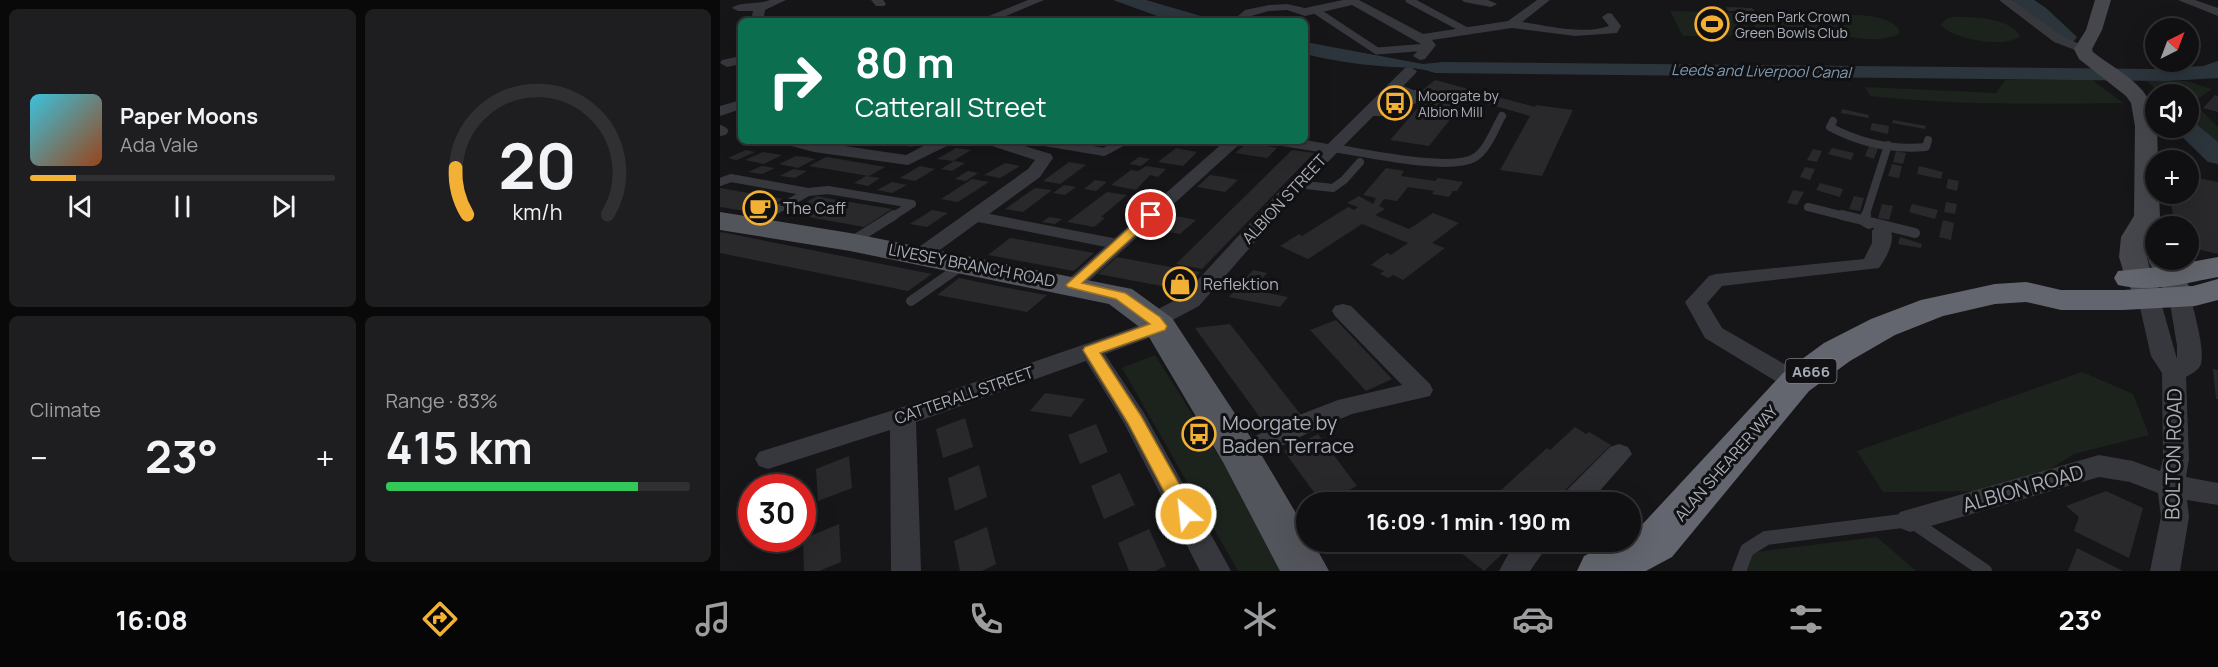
<!DOCTYPE html>
<html lang="en">
<head>
<meta charset="utf-8">
<style>
	body { margin:0; font-family:Manrope,sans-serif; background:#1e1e20; color:#f1f3f6; height:100vh; display:flex; flex-direction:column; font-size:22px; white-space:nowrap }
	* { box-sizing:border-box; margin:0 }
	p { font-size:20px; color:#9c9d9f }
	.icon { flex:none; width:33px; height:33px; fill:none; stroke:currentColor; stroke-width:2; stroke-linecap:round; stroke-linejoin:round }
	.map { position:relative; flex:1; overflow:hidden }
	.drawer { display:flex; flex-direction:column; gap:9px; padding:9px; background:#09090a; width:720px }
	.drawer>* { flex:none }
	.banner { position:absolute; left:18px; top:18px; width:570px; height:126px; border-radius:9px; box-shadow:0 6px 24px #0002,0 0 0 2px #303032; background:#0b6e4f; color:#fff; overflow:hidden }
	.needle { width:39px; rotate:42deg }
	.fabs { position:absolute; left:1425px; top:18px; display:grid; gap:12px }
	.fabs a { display:grid; place-items:center; width:54px; height:54px; border-radius:50%; background:#101012; box-shadow:0 6px 24px #0002,0 0 0 2px #303032; font-size:30px }
	.speed { position:absolute; left:18px; top:474px; display:flex; gap:12px; font-size:30px; font-weight:700; text-align:center }
	.speed>* { display:grid; place-content:center; width:78px; height:78px; border-radius:50%; background:#101012; box-shadow:0 6px 24px #0002,0 0 0 2px #303032; line-height:1 }
	.speed .limit { border:9px solid #d22; background:#fff; color:#111 }
	.pin { position:absolute; display:grid; place-items:center; width:51px; height:51px; color:#fff; margin:-26px; border:3px solid #fff; border-radius:50%; box-shadow:0 2px 6px #0007 }
	.me { position:absolute; width:66px; margin:-33px; rotate:332deg; stroke-linejoin:round; filter:drop-shadow(0 0 4px #0008) }
	.turn { display:flex; align-items:center; gap:21px; height:126px; padding:0 18px; font-size:27px }
	.turn .icon { width:78px; height:78px; stroke-width:2.5 }
	.turn b { display:block; font-size:42px; line-height:51px }
	.big { font-size:45px; font-weight:700; line-height:1.1 }
	.drawer .card { flex:1; display:flex; flex-direction:column; justify-content:center; gap:9px; min-width:0; padding:0 21px; border-radius:9px; background:#1e1e20 }
	.drawer .dial { align-items:center; gap:0 }
	.dial svg { height:156px; overflow:visible; fill:none; stroke:#303032; stroke-width:7; stroke-linecap:round; text-anchor:middle }
	.dial text { fill:#f1f3f6; stroke:none }
	.song { display:flex; align-items:center; gap:18px }
	.cover { width:72px; height:72px; border-radius:9px; background:linear-gradient(135deg,hsl(190 70% 55%),hsl(20 70% 35%)) }
	.played { height:6px; border-radius:3px; background:linear-gradient(90deg,#f2b134 15%,#303032 15%) }
	.keys { display:flex; justify-content:space-around; direction:ltr }
	.heat { display:flex; justify-content:space-between; align-items:center; font-size:33px; direction:ltr }
	.charge { height:9px; border-radius:4px; background:linear-gradient(90deg,#34c759 83%,#303032 0) }
	.drawer .tiles { flex:1; display:grid; gap:9px; grid-template-columns:repeat(2,1fr) }
	.trip { position:absolute; left:576px; top:492px; width:345px; height:60px; border-radius:30px; background:#101012; box-shadow:0 6px 24px #0002,0 0 0 2px #303032; font-weight:700; line-height:60px; text-align:center }
	.tab-bar { display:flex; height:96px; justify-content:space-around; align-items:center; background:#060607; color:#9c9d9f }
	.tab-bar .icon { width:42px; height:42px }
	.tab-bar .active { color:#f2b134 }
	.tab-bar b { font-size:27px; color:#f1f3f6 }
	main { display:flex; flex:1; min-height:0 }
	.map>svg:first-child { display:block }
</style>
</head>
<body>
<main>
<section class="drawer">
<div class="tiles">
<div class="card">
<div class="song"><i class="cover"></i><div><b>Paper Moons</b><p>Ada Vale</p></div></div>
<div class="played"></div>
<div class="keys"><svg class="icon" aria-label="previous" viewBox="0 0 24 24"><path d="M18 5L8 12l10 7zM5 5v14"/></svg><svg class="icon" aria-label="pause" viewBox="0 0 24 24"><path d="M8 5v14M16 5v14"/></svg><svg class="icon" aria-label="next" viewBox="0 0 24 24"><path d="M6 5l10 7-10 7zM19 5v14"/></svg></div>
</div>
<div class="card dial"><svg viewBox="0 0 100 80">
<path d="M14 69A42 42 0 1 1 86 69"/>
<path d="M14 69A42 42 0 0 1 8 45" stroke="#f2b134"/>
<text x="50" y="56" font-size="32" font-weight="700">20</text>
<text x="50" y="72" font-size="11">km/h</text>
</svg></div>
<div class="card"><p>Climate</p>
<div class="heat"><a>−</a><b class="big">23°</b><a>+</a></div>
</div>
<div class="card"><p>Range · 83%</p><b class="big">415 km</b><div class="charge"></div></div>
</div>
</section>
<div class="map">
<svg width="1498" height="571" viewBox="0 0 1498 571">
	<rect width="100%" height="100%" fill="#161618"/>
	<!-- green -->
	<path fill="#1c231d" d="M950 11 1019 13 1034 35 963 36Z
		M1026 13H1088L1112 37H1041Z
		M1120 15C1136 14 1176 15 1180 33 1165 44 1114 40 1105 22L1112 17Z
		M1234 17C1252 17 1290 17 1300 36 1286 49 1232 39 1221 25L1226 19Z
		M1285 80H1372L1403 103C1319 104 1234 105 1150 96L1145 87 1276 93Z
		M1426 81H1467L1492 89 1473 102 1498 127V147L1469 123 1468 94H1442Z
		M435 355 571 571H518L402 368Z
		M1362 372 1413 394 1429 435 1354 454 1294 491 1163 492 1137 451Z
		M1157 537 1196 571H1026L1028 553Z"/>
	<!-- water -->
	<path fill="#2c353c" d="M393 0H426L498 21H451Z
		M585 42 703 64 723 62 1433 69 1483 66 1498 61V78L1447 81 715 73C696 66 679 68 659 66 635 64 609 60 585 54Z"/>
	<g fill="none" stroke-linecap="round" stroke-linejoin="round">
		<!-- river -->
		<path fill="#2c353c" fill-rule="evenodd" d="M1292 0H1314L1326 8 1357 37 1354 41 1347 43 1340 41Z
			M1468 121 1475 123 1498 142V164L1488 162 1453 128H1468Z"/>
	</g>
	<!-- building -->
	<path fill="#29292c" d="M1006 7 1032 8 1035 11H1008Z
		M715 80 815 107 816 105 853 110 822 176 780 170 810 116 747 98 709 146 670 140 711 93 700 92Z
		M1495 95 1498 96V112L1483 108Z
		M1122 109 1149 115 1148 118 1121 113Z
		M1173 120 1206 126 1205 129 1172 123Z
		M1152 123 1169 126 1168 134 1150 130Z
		M166 141H203L192 147Z
		M527 143 537 144 557 148 547 158 515 153Z
		M1149 146 1158 148 1154 159 1145 156Z
		M236 148 251 150 233 161 217 159Z
		M456 148 477 152 463 166 438 162Z
		M1112 148 1134 153 1131 160 1108 154Z
		M1093 149 1102 151 1097 162 1087 160Z
		M26 150 35 152 17 160 8 158Z
		M572 150 594 153 482 269 456 264Z
		M1176 151 1186 153 1183 164 1173 162Z
		M43 152 62 155 44 164 25 160Z
		M76 156 86 157 95 159 78 168 59 164Z
		M106 157 119 159 165 167 149 176 89 166Z
		M419 157 430 159 421 166 409 164Z
		M234 161 245 163 232 171 221 169Z
		M349 162 366 165 340 184 323 181Z
		M285 163 300 166 280 178 264 175Z
		M1172 164 1182 166 1179 178 1168 176Z
		M42 166 55 168 42 174 28 172Z
		M200 166 215 169 195 181 180 178Z
		M426 166 446 169 438 177 430 175 416 190 391 185 411 170 418 171Z
		M1199 166 1223 172 1221 179 1197 174Z
		M1085 167 1095 169 1090 180 1080 177Z
		M666 168 684 171 681 176 715 181 718 178 743 182 737 191H733L729 197 712 194 714 191 688 187 677 201 664 199 659 206 665 209 655 215 689 229 713 213 739 223 712 243 725 248 683 280 673 275 668 278 660 274 664 271 651 265 667 253 671 255 688 243 642 224 588 259 560 246 579 234 582 236 628 207 634 210 638 207 627 203 639 196 653 204 656 198 643 195Z
		M73 169 87 171 75 178 60 176Z
		M248 171 258 173 246 181 235 179Z
		M490 175 504 177 518 180 505 192 477 187Z
		M146 176 160 178 148 186 134 183Z
		M1468 176 1498 182V254L1468 247V226H1455L1449 194H1468Z
		M252 179 269 182 238 202 221 199Z
		M1228 179 1239 181 1237 191 1226 188Z
		M375 180 387 182 376 191 364 189Z
		M172 182 187 185 172 193 157 190Z
		M1100 183 1123 189 1120 197 1096 190Z
		M344 185 356 187 345 195 333 193Z
		M0 188 45 196 64 199 38 213 0 207Z
		M315 188 332 190 303 212 285 209Z
		M1073 190 1084 192 1077 205 1067 203Z
		M387 192 407 195 381 217 385 218 374 227 347 222Z
		M97 196 106 198 172 209 144 227 67 213Z
		M1134 196 1144 198 1140 211 1129 209Z
		M1226 202 1237 204 1235 214 1224 212Z
		M1162 204 1173 206 1169 220 1158 218Z
		M1192 204 1218 210 1215 219 1189 212Z
		M212 210 228 213 207 227 190 224Z
		M446 215 461 217 476 220 460 234 430 229Z
		M329 217 342 219 335 224 322 222Z
		M1223 220 1234 223 1231 240 1219 237Z
		M0 233 1 232 212 274 188 291 0 253Z
		M1180 237 1202 244 1201 248 1178 244Z
		M290 238 302 240 374 253 354 271 268 255Z
		M397 257 456 268 480 272 463 290 378 274Z
		M533 270 547 273 533 290 568 297 560 307 509 297Z
		M239 278 288 288 327 295 307 312 217 295Z
		M616 320 655 361 672 379 646 391 590 330Z
		M510 324 581 415 549 430 475 328Z
		M1493 369 1498 370V399H1496Z
		M325 393 365 399 351 417 310 411Z
		M245 418 253 447 223 458 216 429Z
		M376 424 388 452 360 464 348 435Z
		M855 427 866 434 869 432 891 445 833 502H768L827 448 830 450Z
		M598 434 637 486 604 502H601L564 451Z
		M129 456 132 488 98 501 96 469Z
		M259 465 267 497 235 511 228 478Z
		M400 473 415 505 384 519 371 486Z
		M1386 491 1423 508 1409 558 1354 531 1359 517 1346 506Z
		M755 494 766 502H745Z
		M119 524 121 562 99 571H84L83 539Z
		M267 527 276 564 262 571H240L234 541Z
		M429 529 446 566 435 571H409L398 543Z
		M727 542H795L764 571Z
		M1357 548 1403 571H1348Z"/>
	<g fill="none" stroke-linecap="round" stroke-linejoin="round">
		<!-- lane-far3 -->
		<path stroke="#37383d" stroke-width="7" d="M689 0 747 31
			M595 10 657 51 708 47
			M674 86 696 95"/>
		<!-- lane-far2 -->
		<path stroke="#37383d" stroke-width="8" d="M648 112H671L697 98 695 94
			M1113 121 1110 127C1140 143 1172 150 1206 147L1208 140
			M0 129 4 131 0 132
			M319 141 384 152 404 141
			M612 148C643 152 728 172 754 158 767 151 775 128 782 116
			M0 182 11 178 88 192 44 217
			M576 184 613 188 624 180 640 162
			M88 192 108 190 192 204 172 217
			M1088 207 1128 217
			M254 216 258 217
			M1145 217 1168 145"/>
		<!-- lane-far1 -->
		<path stroke="#37383d" stroke-width="10" d="M1122 215 1195 233
			M1146 215 1144 221 1149 224
			M254 216 397 244
			M30 225 47 215
			M131 242 174 215
			M191 301 244 264"/>
		<!-- lane -->
		<path stroke="#37383d" stroke-width="14" d="M1019 571 1027 550 1046 538 1190 520 1265 571"/>
		<!-- street -->
		<path fill="#37383d" fill-rule="evenodd" d="M50 0H66L45 10 44 16 48 21H36L32 16 33 11H18L12 8C21 1 38 5 50 0Z
			M151 0H163L166 4 164 6H156Z
			M308 0H324L274 21H257Z
			M623 0H639L703 34 788 21 817 0H830L802 22C829 26 863 35 889 26L882 17 888 13 892 14 901 26 897 33 855 36 792 28 712 40 716 45 705 59 700 60 693 56 703 45 701 44 632 5 585 16 567 10 549 11 531 16 538 21H522L517 17 525 10 549 5 567 4 585 8Z
			M742 0H768L777 4 771 7 744 2Z
			M1279 0H1292L1342 36 1370 49 1363 53 1334 42Z
			M1458 0H1475L1498 8V16Z
			M21 56V64L7 67 0 63 2 60Z
			M690 67 697 71 695 74 582 188 479 306 449 322 451 326 448 331 385 354 424 413 511 571H480L404 423 366 361 196 422 201 571H171L170 430 48 469 39 466 35 459 39 452 174 410 426 323 424 320 427 315 463 296 570 180 599 152 562 146 554 141 585 140 608 144 685 68Z
			M21 100V109L0 116V106Z
			M62 141H90L186 155 213 141H233L231 144 188 165 94 152 64 144Z
			M264 141H288L331 154 333 158 320 177 206 260H192L189 256 192 252 308 169 315 160 266 144Z
			M505 141H523L360 289 353 291 346 289 343 285 346 281Z
			M1162 225 1169 227C1177 239 1167 257 1159 268L1002 286 987 303 1002 328 1085 376 1088 382 1085 388 1076 390 1067 388 985 338 965 302 989 276 996 274 1144 259 1152 243V231L1155 227Z
			M1460 290 1468 292 1471 297C1474 314 1485 348 1481 364 1479 370 1471 374 1466 377L1469 459 1466 477 1498 483V505L1467 500 1469 517 1460 571H1430L1441 517 1438 493 1410 482 1379 477 1190 532 1180 528 1176 520 1180 512 1379 455 1413 461 1440 471 1443 459 1442 373 1431 356 1418 299 1421 294 1429 292 1437 294 1440 299 1457 359V346L1449 297 1452 292Z
			M623 304 631 306 710 384 713 390 710 396 632 414 592 431 529 462 520 465 511 462 507 455 511 448 574 417 618 400 682 385 615 316 612 311 615 306Z
			M899 444 908 447 912 454 870 502H839L843 494 890 447Z
			M795 542H830L810 571H779Z"/>
		<!-- secondary -->
		<path fill="#45474d" fill-rule="evenodd" d="M1375 0H1391L1382 30 1372 49 1373 52C1388 64 1409 75 1421 89 1445 115 1436 162 1436 194H1439L1440 217 1446 226H1436V240L1427 238C1423 260 1434 279 1444 299L1439 305 1429 308 1419 305 1405 277 1399 257 1401 237 1414 216 1415 126 1411 103 1406 96 1359 59 1354 49 1366 30Z
			M1436 253V260H1455L1475 297 1470 303 1460 306 1450 303 1428 260Z"/>
		<!-- primary -->
		<path fill="#53555c" fill-rule="evenodd" d="M0 212 130 233 412 289 452 318 535 444 586 530V542H593L609 571H560L504 464 426 332 389 304 130 251 0 230Z"/>
		<!-- highway -->
		<path fill="#63666e" fill-rule="evenodd" d="M1498 257V277C1466 283 1430 293 1398 285L1394 278 1398 271 1449 266Z
			M1498 279V300L1475 306 1403 310H1341L1306 302 1275 304 1223 316 1175 335 1130 361 1089 391 952 557 926 571H857L864 556 893 542H910V533L918 529 1063 373 1104 343 1151 319 1201 300 1275 284 1306 282 1341 290H1403L1473 286Z"/>
	</g>
	<!-- route -->
	<path fill="#f2b134" stroke="#9d7322" stroke-width="1.5" d="M431 211 435 212V217L362 283 405 293 440 317 447 326 445 330 380 353 421 416 473 509 475 514 473 520 466 522 459 520 408 423 363 350 365 347 430 324 396 299 348 287 346 285 427 212Z"/>
	<!-- icons -->
	<defs>
		<symbol id="stadium-ring" viewBox="-11 -11 22 22"><circle r="9.5" fill="#111113" stroke="#f2b134" stroke-width="1.5"/><path d="M0-5a6.5 5 0 1 0 0 10a6.5 5 0 1 0 0-10ZM-3.5-1.8h7v3.6h-7Z" fill="#f2b134"/></symbol>
		<symbol id="bus-ring" viewBox="-11 -11 22 22"><circle r="9.5" fill="#111113" stroke="#f2b134" stroke-width="1.5"/><path d="M-5-6H5V4H4V6H2V4H-2V6H-4V4H-5ZM-3.5-4V0h7V-4ZM-3.5 1.2v1.5H-2V1.2ZM2 1.2v1.5H3.5V1.2Z" fill="#f2b134"/></symbol>
		<symbol id="cafe-ring" viewBox="-11 -11 22 22"><circle r="9.5" fill="#111113" stroke="#f2b134" stroke-width="1.5"/><path d="M-5.5-4.5H6V0H3Q3 3.5 0 3.5H-2.5Q-5.5 3.5-5.5 0ZM3-3.2v2h1.7v-2ZM-6 4.5H4V6H-6Z" fill="#f2b134"/></symbol>
		<symbol id="shop-ring" viewBox="-11 -11 22 22"><circle r="9.5" fill="#111113" stroke="#f2b134" stroke-width="1.5"/><path d="M-5-2.5h2.3a2.7 3.5 0 0 1 5.4 0H5L5.5 6h-11ZM-1.5-2.5h3a1.5 2.3 0 0 0-3 0Z" fill="#f2b134"/></symbol>
	</defs>
	<g fill-rule="evenodd">
		<use href="#stadium-ring" x="973" y="5" width="38" height="38"/>
		<use href="#bus-ring" x="656" y="84" width="38" height="38"/>
		<use href="#cafe-ring" x="21" y="189" width="38" height="38"/>
		<use href="#shop-ring" x="441" y="265" width="38" height="38"/>
		<use href="#bus-ring" x="460" y="415" width="38" height="38"/>
	</g>
	<g text-anchor="middle" dominant-baseline="central" stroke-width="6" stroke-linejoin="round" paint-order="stroke">
		<!-- far-poi labels -->
		<g font-size="14" fill="#a8adb8" stroke="#111113" text-anchor="start">
			<text x="1015" y="16">Green Park Crown<tspan x="1015" dy="16">Green Bowls Club</tspan></text>
			<text x="698" y="95">Moorgate by<tspan x="698" dy="16">Albion Mill</tspan></text>
		</g>
		<!-- far-water labels -->
		<g font-size="15" font-style="italic" fill="#7f9bb3" stroke="#111113">
			<text transform="translate(1041 71) rotate(1)">Leeds and Liverpool Canal</text>
		</g>
		<!-- shield labels -->
		<rect fill="#111113" stroke="#7b7e86" stroke-width="1.5" x="1065.5" y="359" width="51" height="24" rx="4.5"/>
		<g font-size="15" font-weight="bold" fill="#a8adb8">
			<text x="1091" y="371">A666</text>
		</g>
		<!-- street labels -->
		<g font-size="16" fill="#a8adb8" stroke="#111113">
			<text transform="translate(564 199) rotate(-47)">ALBION STREET</text>
			<text transform="translate(252 265) rotate(11)">LIVESEY BRANCH ROAD</text>
			<text transform="translate(244 395) rotate(-19)">CATTERALL STREET</text>
			<text transform="translate(1006 463) rotate(-49)">ALAN SHEARER WAY</text>
		</g>
		<!-- poi labels -->
		<g font-size="16" fill="#a8adb8" stroke="#111113" text-anchor="start">
			<text x="63" y="208">The Caff</text>
			<text x="483" y="284">Reflektion</text>
		</g>
		<!-- near-poi labels -->
		<g font-size="20" fill="#a8adb8" stroke="#111113" text-anchor="start">
			<text x="502" y="422">Moorgate by<tspan x="502" dy="23">Baden Terrace</tspan></text>
		</g>
		<!-- near-street labels -->
		<g font-size="20" fill="#a8adb8" stroke="#111113">
			<text transform="translate(1453 454) rotate(-89)">BOLTON ROAD</text>
			<text transform="translate(1303 488) rotate(-16)">ALBION ROAD</text>
		</g>
	</g>
</svg>
<div class="fabs">
<a><svg class="needle" viewBox="-14 -14 28 28"><path d="M0-13l5 13h-10z" fill="#e53935"/><path d="M0 13l5-13h-10z" fill="#9c9d9f"/></svg></a>
<a><svg class="icon" aria-label="sound" viewBox="0 0 24 24"><path d="M4 9h4l5-4v14l-5-4H4zM17 9q2 3 0 6"/></svg></a>
<a>+</a>
<a>−</a>
</div>
<div class="speed"><div class="limit">30</div></div>
<div class="pin" style="left:431px;top:215px;background:#d93025"><svg class="icon" aria-label="arrive" viewBox="0 0 24 24"><path d="M6 21V4h12l-3 4 3 4H6"/></svg></div>
<svg class="me" style="left:466px;top:514px" viewBox="-20 -20 40 40"><circle r="17" fill="#f2b134" stroke="#fff" stroke-width="3"/><path d="M0-11L8 9 0 5-8 9z" fill="#fff"/></svg>
<div class="trip">16:09 · 1 min · 190 m</div>
<div class="banner">
<div class="turn"><svg class="icon" aria-label="right" viewBox="0 0 24 24"><path d="M7 20v-9h11M14 6l5 5-5 5"/></svg><div><b>80 m</b>Catterall Street</div></div>
</div>
</div>
</main>
<nav class="tab-bar">
<b>16:08</b>
<svg class="icon active" aria-label="directions" viewBox="0 0 24 24"><path d="M12 3l9 9-9 9-9-9zM9 14v-3h6M13 9l2 2-2 2"/></svg>
<svg class="icon" aria-label="music" viewBox="0 0 24 24"><path d="M9 18V5l10-2v13"/><circle cx="6" cy="18" r="3"/><circle cx="16" cy="16" r="3"/></svg>
<svg class="icon" aria-label="phone" viewBox="0 0 24 24"><path d="M5 4h4l2 5-3 2q2 4 5 5l2-3 5 2v4C11 20 4 13 5 4z"/></svg>
<svg class="icon" aria-label="climate" viewBox="0 0 24 24"><path d="M12 3v18M4 7l16 10M4 17L20 7"/></svg>
<svg class="icon" aria-label="car" viewBox="0 0 24 24"><path d="M5 17H2v-5l4-1 3-4h7l3 4 3 1v5h-3M9 17h6M6 11h13"/><circle cx="7" cy="17" r="2"/><circle cx="17" cy="17" r="2"/></svg>
<svg class="icon" aria-label="filters" viewBox="0 0 24 24"><path d="M4 7h16M4 17h16"/><circle cx="9" cy="7" r="2"/><circle cx="15" cy="17" r="2"/></svg>
<b>23°</b>
</nav>
</body>
</html>
